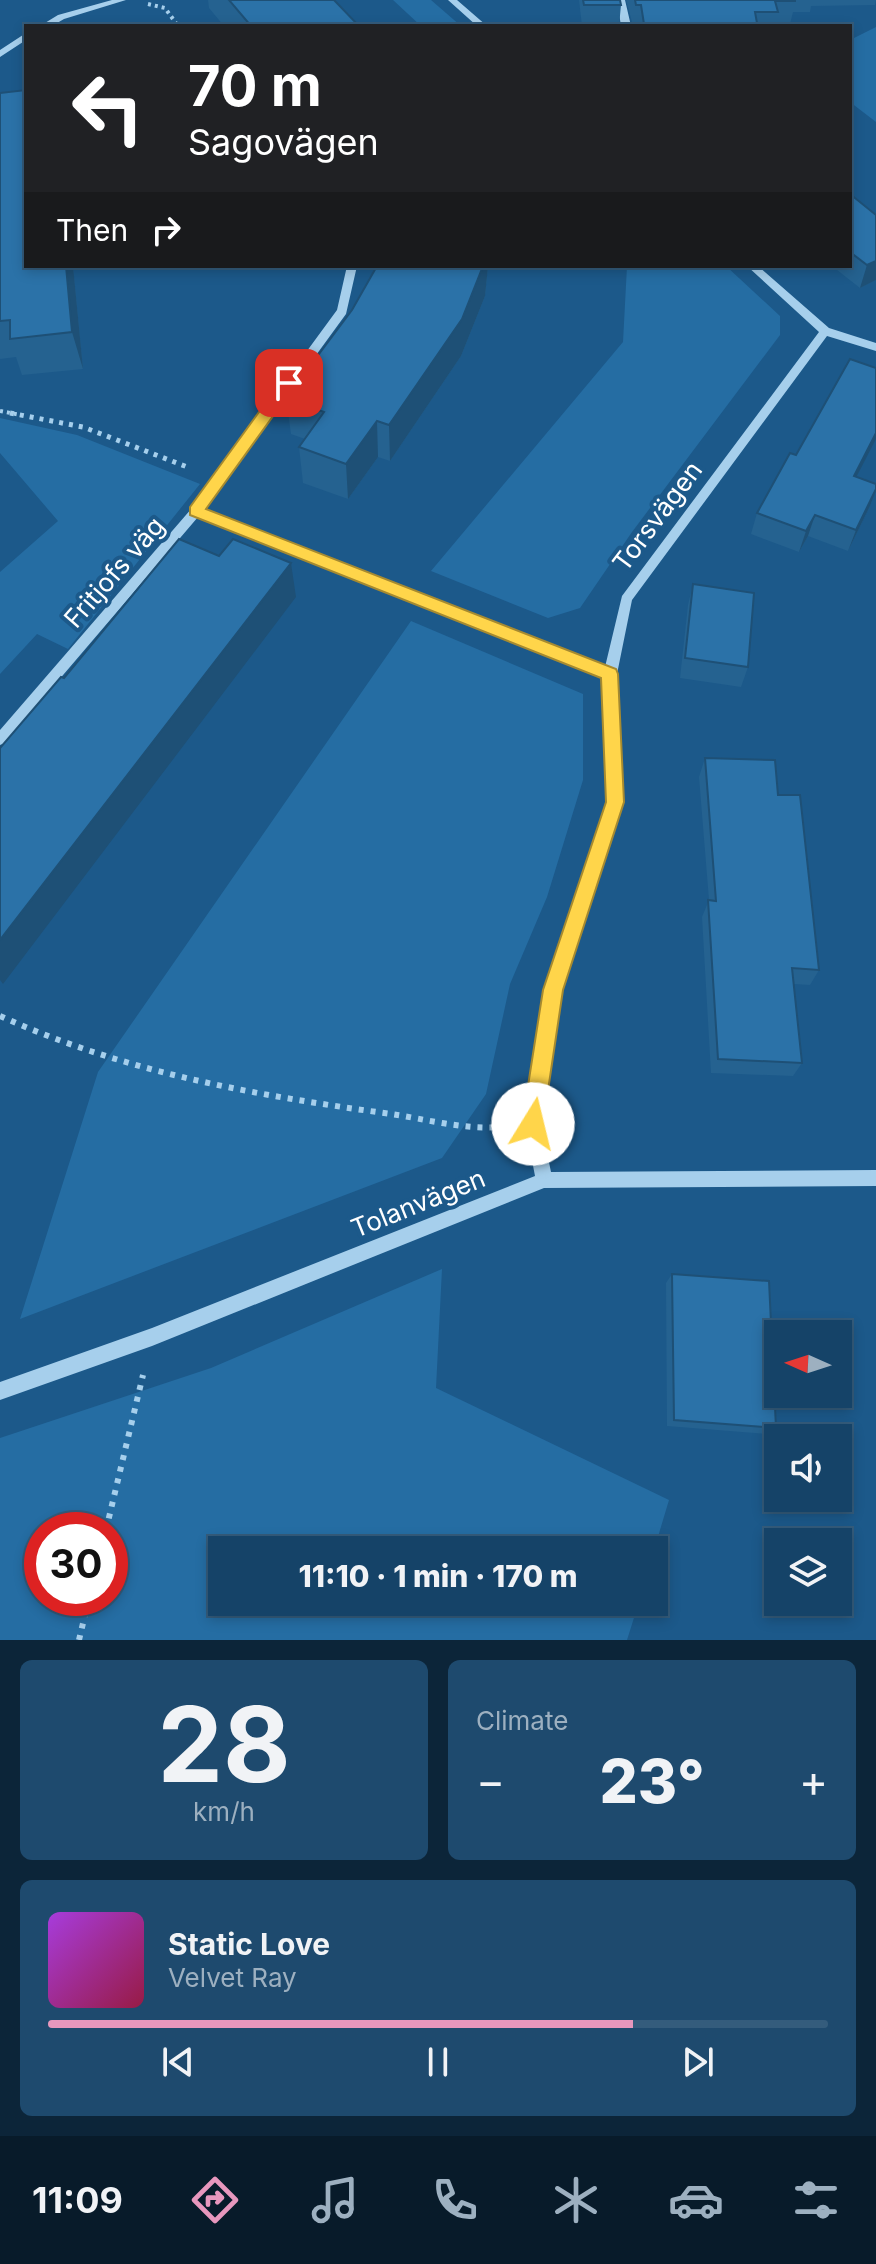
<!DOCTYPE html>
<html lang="en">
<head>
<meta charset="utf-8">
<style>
	body { margin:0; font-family:Inter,sans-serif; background:#1e4a6e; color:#f1f3f6; height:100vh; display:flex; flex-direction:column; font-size:30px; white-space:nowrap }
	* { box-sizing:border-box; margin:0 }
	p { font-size:26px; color:#9db0c0 }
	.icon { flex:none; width:44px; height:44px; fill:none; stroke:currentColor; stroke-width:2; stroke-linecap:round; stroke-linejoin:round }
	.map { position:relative; height:1640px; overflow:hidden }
	.drawer { display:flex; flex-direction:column; gap:20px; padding:20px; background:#0c2539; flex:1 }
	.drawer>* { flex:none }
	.guide { position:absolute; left:24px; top:24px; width:828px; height:244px; border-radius:0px; box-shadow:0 4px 12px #0003,0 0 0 2px #345c7c; background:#202124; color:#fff; overflow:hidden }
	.needle { width:52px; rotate:273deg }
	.controls { position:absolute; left:764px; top:1320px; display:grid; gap:16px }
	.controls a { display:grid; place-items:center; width:88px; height:88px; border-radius:0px; background:#154368; box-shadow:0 4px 12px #0003,0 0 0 2px #345c7c; font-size:40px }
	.speed { position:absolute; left:24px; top:1512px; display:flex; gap:16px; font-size:40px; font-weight:700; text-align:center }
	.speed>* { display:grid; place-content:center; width:104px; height:104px; border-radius:50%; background:#154368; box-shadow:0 4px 12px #0003,0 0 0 2px #345c7c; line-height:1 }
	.speed .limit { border:12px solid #d22; background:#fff; color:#111 }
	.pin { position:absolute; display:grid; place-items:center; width:68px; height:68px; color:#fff; margin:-34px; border-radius:16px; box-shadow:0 4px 12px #0006 }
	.me { position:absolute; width:88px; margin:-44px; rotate:9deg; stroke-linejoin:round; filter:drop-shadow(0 0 6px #0008) }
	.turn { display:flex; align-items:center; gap:28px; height:168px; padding:0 32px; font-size:36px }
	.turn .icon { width:104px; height:104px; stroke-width:2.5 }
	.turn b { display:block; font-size:56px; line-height:68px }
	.then { display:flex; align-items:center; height:76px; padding:0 32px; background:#0003; gap:16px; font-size:30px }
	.big { font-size:60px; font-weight:800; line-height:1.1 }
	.drawer .tile { flex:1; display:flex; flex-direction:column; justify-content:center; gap:12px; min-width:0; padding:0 28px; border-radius:12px; background:#1e4a6e }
	.drawer .dial { align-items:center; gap:0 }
	.dial b { font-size:104px; line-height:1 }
	.song { display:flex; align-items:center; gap:24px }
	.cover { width:96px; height:96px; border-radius:12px; background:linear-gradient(135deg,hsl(280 70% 55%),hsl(340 70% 35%)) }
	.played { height:8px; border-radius:4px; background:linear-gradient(90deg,#e797bd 75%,#345c7c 75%) }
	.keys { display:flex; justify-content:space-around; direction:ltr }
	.heat { display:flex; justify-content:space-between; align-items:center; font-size:44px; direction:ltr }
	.drawer .tiles { flex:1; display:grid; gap:20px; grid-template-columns:1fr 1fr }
	.tile:last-child { grid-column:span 2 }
	.trip { position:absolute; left:208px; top:1536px; width:460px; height:80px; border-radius:0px; background:#154368; box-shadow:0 4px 12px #0003,0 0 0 2px #345c7c; font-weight:800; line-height:80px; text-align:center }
	.dock { display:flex; height:128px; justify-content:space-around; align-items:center; background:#081b2a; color:#9db0c0 }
	.dock .icon { width:56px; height:56px }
	.dock .selected { color:#e797bd }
	.dock b { font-size:36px; color:#f1f3f6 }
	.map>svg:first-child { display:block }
</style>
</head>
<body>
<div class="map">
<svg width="876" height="1640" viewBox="0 0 876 1640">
	<rect width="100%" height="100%" fill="#1c598a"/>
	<!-- green -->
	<path fill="#256da3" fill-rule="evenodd" d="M393 0H431L461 26H421Z
		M876 27V122L850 102V40Z
		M627 266H726L780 316V335L632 532 580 608 548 618 431 571 623 342Z
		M0 418 77 435 200 484 68 649 37 634 0 674V572L58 521 0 453Z
		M411 621 583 694V780L547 897 510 984 486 1094 442 1158 20 1319 98 1072Z
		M442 1269 436 1388 669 1500 654 1550H222V1602H639L627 1640H0V1438L211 1368ZM110 1530V1598H42V1530Z"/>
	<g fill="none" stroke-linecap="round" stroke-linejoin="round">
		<!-- path-far2 -->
		<path stroke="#a6cfec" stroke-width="4" stroke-dasharray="3 4" stroke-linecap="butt" d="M148 4 165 8 178 26
			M0 411 21 415"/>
		<!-- path-far1 -->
		<path stroke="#a6cfec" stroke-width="5" stroke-dasharray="4 6" stroke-linecap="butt" d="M10 413 83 427 190 468"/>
		<!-- path -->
		<path stroke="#a6cfec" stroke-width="6" stroke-dasharray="5 7" stroke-linecap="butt" d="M0 1016C127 1073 254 1095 391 1114 425 1119 465 1130 500 1127
			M106 1530 143 1375
			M79 1640 89 1598"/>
		<!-- minor -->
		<path fill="#a6cfec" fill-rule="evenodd" d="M112 0H126L64 19 52 26H40L58 15Z
			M448 0H457L487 26H477Z
			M617 0H625L631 26H621Z
			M26 33V40L0 57V50Z
			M347 266H357L346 314 204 509 605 667 622 596 819 332 747 266H758L829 328 876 343V351L827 336 632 600 617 674 622 802 561 990 541 1124 551 1172 876 1170V1186L544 1188 152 1346 0 1400V1382L152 1328 535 1176 525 1124 545 990 608 802 604 677 198 517 5 743 0 745V730L192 508 337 310Z"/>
	</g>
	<!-- wall -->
	<path fill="#256290" d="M208 0H334L359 26H224L209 8Z
		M579 0H620L621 5 619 26H582Z
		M626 0H876L875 5 811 6 810 12H793L790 24H775V26H633Z
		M0 93 26 266H73L83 369 22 375 16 357 0 359Z
		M850 194 876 280 860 288 832 266H850Z
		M377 266H488L485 296 461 356 390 461 378 457 348 499 303 483 299 447 305 439 291 434 286 398 352 310Z
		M857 477 876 490 870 506 848 551 808 536 799 552 751 534 757 513Z
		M693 584 748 667 741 687 680 678 688 605Z
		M705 758 778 795 819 970 810 985 794 984 802 1063 793 1076 711 1073 702 917 709 900 699 777Z
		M672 1274 776 1428 767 1434 667 1426 666 1283Z"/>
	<!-- shaded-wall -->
	<path fill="#1e5076" d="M876 261V280L860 288 867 265Z
		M66 266H73L83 369 72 332Z
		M483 266H488L485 296 461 356 390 461 389 425Z
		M377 421 378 457 348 499 346 464Z
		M876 433V439L846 497 854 476Z
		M876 490 870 506 848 551 856 530Z
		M815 515 808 536 799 552 806 531Z
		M291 563 296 597 3 984 0 980V940Z"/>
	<!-- building -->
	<path fill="#2b72a8" stroke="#1e5076" stroke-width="2" d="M229 0H334L359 26H251Z
		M583 0H620L621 5H584Z
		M635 0H795V1H775L778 12H755L757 23 644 24 641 5H636Z
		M26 90V266H66L72 332 10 339V320L0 321V93Z
		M850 194 876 215V261L867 265 850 252Z
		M377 266H483L462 319 389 425 377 421 346 464 299 447 324 412 286 398 352 310Z
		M850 359 876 368V433L854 476 876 484V489L856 530 815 515 806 531 757 513 790 453 796 455Z
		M179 539 219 556 233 539 291 563 0 940V748L61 677 64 678Z
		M693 584 754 593 748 667 685 658Z
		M705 758 775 760 778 795H800L819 970 792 968 802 1063 718 1059 708 900 716 901Z
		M672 1274 769 1281 776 1428 674 1420Z"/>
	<!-- route -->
	<path fill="#ffd54a" stroke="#a68a30" stroke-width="2" d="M289 378 294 379V387L206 509 616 669 618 674 624 802 563 990 543 1124 540 1131 533 1134 525 1131 522 1124 543 990 606 802 601 678 190 515V507L283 379Z"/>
	<g text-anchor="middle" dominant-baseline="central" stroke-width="8" stroke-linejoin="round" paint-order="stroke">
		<!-- street labels -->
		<g font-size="26" fill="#fff" stroke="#1c598a">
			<text transform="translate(657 516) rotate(-53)">Torsvägen</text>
			<text transform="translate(114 572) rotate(-49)">Fritjofs väg</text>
			<text transform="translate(418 1203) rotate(-22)">Tolanvägen</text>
		</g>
	</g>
</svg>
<div class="controls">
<a><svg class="needle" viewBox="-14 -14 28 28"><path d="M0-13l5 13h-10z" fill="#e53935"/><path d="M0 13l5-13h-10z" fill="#9db0c0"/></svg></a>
<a><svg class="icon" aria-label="sound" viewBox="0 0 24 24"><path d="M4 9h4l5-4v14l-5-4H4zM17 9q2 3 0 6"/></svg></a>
<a><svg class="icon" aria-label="layers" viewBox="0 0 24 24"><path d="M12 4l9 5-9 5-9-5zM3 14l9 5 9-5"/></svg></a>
</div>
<div class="speed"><div class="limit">30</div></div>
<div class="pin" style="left:289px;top:383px;background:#d93025"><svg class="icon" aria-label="arrive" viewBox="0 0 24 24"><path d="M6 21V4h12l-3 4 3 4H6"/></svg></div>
<svg class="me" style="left:533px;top:1124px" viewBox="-20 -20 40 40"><circle r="19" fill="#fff"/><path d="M0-13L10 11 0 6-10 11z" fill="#ffd54a"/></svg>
<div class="trip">11:10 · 1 min · 170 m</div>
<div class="guide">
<div class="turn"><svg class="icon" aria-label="left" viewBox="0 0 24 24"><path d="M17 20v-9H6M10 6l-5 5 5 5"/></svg><div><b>70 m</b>Sagovägen</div></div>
<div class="then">Then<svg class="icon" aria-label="right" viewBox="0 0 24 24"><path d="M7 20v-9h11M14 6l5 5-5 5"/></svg></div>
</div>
</div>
<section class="drawer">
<div class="tiles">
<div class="tile dial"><b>28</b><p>km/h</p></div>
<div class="tile"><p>Climate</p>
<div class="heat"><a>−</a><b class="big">23°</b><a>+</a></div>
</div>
<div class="tile">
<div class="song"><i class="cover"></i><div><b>Static Love</b><p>Velvet Ray</p></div></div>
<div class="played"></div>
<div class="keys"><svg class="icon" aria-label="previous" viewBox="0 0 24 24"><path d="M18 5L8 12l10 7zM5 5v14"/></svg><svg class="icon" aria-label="pause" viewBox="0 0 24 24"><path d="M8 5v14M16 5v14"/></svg><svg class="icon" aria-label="next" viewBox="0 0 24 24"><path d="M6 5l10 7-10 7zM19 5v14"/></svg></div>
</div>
</div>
</section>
<nav class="dock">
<b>11:09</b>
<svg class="icon selected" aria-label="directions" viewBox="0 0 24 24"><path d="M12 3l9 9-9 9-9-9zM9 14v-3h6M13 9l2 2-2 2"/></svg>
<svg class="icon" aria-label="music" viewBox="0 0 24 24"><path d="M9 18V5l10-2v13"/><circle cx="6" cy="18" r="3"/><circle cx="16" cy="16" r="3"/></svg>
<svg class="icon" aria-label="phone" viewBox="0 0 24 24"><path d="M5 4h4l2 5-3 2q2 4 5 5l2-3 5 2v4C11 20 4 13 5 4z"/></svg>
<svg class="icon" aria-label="climate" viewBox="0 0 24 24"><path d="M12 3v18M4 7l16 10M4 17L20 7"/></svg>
<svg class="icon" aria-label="car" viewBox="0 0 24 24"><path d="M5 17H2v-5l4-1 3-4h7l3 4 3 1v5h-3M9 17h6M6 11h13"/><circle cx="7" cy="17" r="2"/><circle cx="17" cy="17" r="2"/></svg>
<svg class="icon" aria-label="filters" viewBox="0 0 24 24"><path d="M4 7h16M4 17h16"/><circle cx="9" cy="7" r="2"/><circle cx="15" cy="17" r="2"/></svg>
</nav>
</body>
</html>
